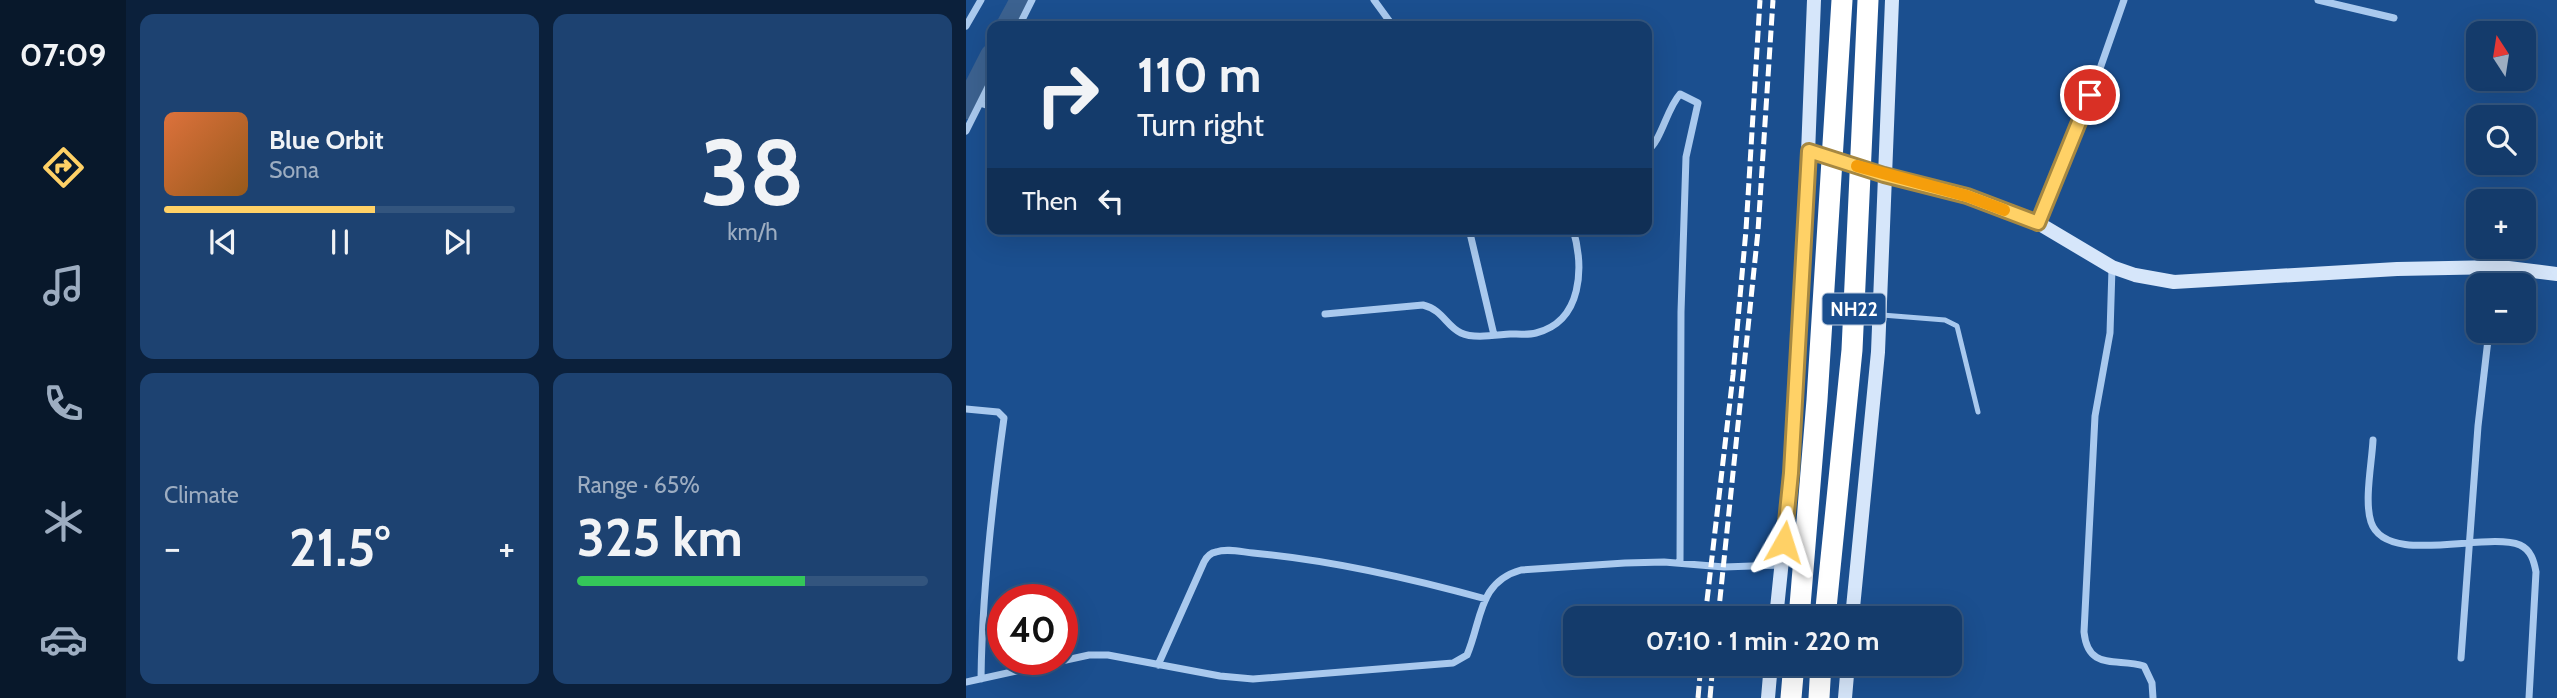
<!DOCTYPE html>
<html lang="en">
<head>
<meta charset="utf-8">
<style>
	body { margin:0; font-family:Cabin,sans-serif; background:#1d4271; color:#f1f3f6; height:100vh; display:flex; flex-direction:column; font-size:26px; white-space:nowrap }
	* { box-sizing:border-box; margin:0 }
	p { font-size:23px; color:#9dadc1 }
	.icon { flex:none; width:38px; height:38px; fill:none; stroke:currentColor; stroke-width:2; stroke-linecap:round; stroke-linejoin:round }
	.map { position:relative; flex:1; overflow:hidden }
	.side { display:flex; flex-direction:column; gap:14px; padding:14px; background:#0b203b; width:840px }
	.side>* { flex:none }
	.hud { position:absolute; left:21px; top:21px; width:665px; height:214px; border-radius:14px; box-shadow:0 7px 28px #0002,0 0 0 2px #33557e; background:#143b6b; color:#f1f3f6; overflow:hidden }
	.needle { width:46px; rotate:348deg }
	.buttons { position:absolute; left:1500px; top:21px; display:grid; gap:14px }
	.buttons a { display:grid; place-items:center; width:70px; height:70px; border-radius:14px; background:#143b6b; box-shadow:0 7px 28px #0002,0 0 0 2px #33557e; font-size:35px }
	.speed { position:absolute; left:21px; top:584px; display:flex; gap:14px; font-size:35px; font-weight:700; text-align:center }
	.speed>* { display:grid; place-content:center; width:91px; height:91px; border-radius:50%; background:#143b6b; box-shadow:0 7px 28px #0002,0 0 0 2px #33557e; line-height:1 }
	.speed .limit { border:10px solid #d22; background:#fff; color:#111 }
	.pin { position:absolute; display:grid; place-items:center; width:60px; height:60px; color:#fff; margin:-30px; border:4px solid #fff; border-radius:50%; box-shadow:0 2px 7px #0007 }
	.me { position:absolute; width:77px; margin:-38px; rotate:6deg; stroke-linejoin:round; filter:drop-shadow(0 0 5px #0008) }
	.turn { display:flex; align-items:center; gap:24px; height:147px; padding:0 35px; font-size:32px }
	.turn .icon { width:91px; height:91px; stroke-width:2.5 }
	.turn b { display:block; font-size:49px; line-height:60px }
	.then { display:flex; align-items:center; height:66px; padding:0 35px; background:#0003; gap:14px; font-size:26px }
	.big { font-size:52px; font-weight:800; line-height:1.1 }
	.side .card { flex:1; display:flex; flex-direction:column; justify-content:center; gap:10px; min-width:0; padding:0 24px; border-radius:14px; background:#1d4271 }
	.side .dial { align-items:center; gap:0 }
	.dial b { font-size:91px; line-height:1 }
	.song { display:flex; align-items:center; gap:21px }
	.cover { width:84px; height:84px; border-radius:10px; background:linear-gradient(135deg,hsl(20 70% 55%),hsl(30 70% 35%)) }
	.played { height:7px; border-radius:4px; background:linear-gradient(90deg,#ffd166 60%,#33557e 60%) }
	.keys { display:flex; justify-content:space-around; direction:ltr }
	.heat { display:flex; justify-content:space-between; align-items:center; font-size:38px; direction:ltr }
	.charge { height:10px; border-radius:5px; background:linear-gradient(90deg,#34c759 65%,#33557e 0) }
	.side .tiles { flex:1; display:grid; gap:14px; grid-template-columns:repeat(2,1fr) }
	.trip { position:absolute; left:597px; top:606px; width:399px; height:70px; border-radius:14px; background:#143b6b; box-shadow:0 7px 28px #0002,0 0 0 2px #33557e; font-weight:800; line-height:70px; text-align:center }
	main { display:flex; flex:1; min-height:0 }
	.menu { display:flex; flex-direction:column; width:126px; justify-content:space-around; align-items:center; background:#08182b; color:#9dadc1 }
	.menu .icon { width:49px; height:49px }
	.menu .current { color:#ffd166 }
	.menu b { font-size:32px; color:#f1f3f6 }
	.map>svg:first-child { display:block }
</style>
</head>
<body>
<main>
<nav class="menu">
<b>07:09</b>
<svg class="icon current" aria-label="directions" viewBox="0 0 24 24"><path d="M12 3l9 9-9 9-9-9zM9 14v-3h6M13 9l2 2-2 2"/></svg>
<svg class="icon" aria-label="music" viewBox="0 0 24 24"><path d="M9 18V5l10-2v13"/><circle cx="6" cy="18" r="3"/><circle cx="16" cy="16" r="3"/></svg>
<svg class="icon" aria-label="phone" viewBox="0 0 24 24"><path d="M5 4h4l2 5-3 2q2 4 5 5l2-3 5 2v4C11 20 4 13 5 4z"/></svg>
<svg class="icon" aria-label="climate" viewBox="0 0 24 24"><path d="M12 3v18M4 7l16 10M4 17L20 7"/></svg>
<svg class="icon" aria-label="car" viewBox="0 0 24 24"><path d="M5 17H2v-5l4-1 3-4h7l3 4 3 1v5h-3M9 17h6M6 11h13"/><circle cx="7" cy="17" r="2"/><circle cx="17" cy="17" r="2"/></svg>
</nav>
<section class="side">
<div class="tiles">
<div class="card">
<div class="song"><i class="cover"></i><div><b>Blue Orbit</b><p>Sona</p></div></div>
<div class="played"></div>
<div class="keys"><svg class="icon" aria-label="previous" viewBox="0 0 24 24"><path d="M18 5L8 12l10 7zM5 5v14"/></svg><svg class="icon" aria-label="pause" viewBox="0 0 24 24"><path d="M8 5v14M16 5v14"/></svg><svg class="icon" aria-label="next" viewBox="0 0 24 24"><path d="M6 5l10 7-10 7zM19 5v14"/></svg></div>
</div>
<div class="card dial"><b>38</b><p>km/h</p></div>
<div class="card"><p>Climate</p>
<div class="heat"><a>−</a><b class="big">21.5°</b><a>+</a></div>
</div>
<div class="card"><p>Range · 65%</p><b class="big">325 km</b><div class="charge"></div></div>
</div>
</section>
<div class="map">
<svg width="1591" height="698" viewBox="0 0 1591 698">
	<rect width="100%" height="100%" fill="#1b4f8f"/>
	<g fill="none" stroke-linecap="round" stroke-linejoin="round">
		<!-- canal -->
		<path stroke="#3c6290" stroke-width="24" d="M42 26 56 0
			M0 107 26 56"/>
		<!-- lane -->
		<path stroke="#a9c9ee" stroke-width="5" d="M916 315 979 320 991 326 1012 412"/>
		<!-- street -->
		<path stroke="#a9c9ee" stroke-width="7" d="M408 0 427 26
			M1352 0 1428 18
			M0 26 15 0
			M53 26 66 0
			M14 103 26 107
			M0 131 26 79
			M681 151C696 140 700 110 714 94L732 103 720 157 715 312 714 563
			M1072 223 1130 80 1158 0
			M503 229 528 335
			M1146 268 1144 333 1129 416 1118 632C1122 671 1150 658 1178 666L1186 683 1187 698
			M1530 285 1534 267
			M359 314 457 305C477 310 480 326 495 333 508 339 530 335 544 334 552 334 562 335 570 333 617 321 618 267 607 229
			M0 409 32 412 38 418C26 504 16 592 15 679
			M1407 440C1406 462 1398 501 1405 522 1420 567 1520 531 1554 545 1565 550 1568 561 1570 572L1563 698
			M1495 658 1512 426 1523 331
			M192 665 238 562C241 556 244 553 250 552 261 548 276 552 287 553 366 560 444 578 520 599
			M0 682 123 655H142L254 676 287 679 487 663 501 655C516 620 512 582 555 570L659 563 698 562 758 567 815 565"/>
		<!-- secondary -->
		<path stroke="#d6e6fa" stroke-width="14" d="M843 151 918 175 1001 196 1072 223 1146 267 1169 275 1208 282 1431 269 1534 267 1591 274
			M810 618 825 473 841 179 848 0
			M886 618 912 352 926 0
			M802 698 805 663
			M879 698 882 663"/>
		<!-- highway -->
		<path stroke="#fff" stroke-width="21" d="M825 698 828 663
			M853 698 855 663"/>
		<!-- rail -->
		<path stroke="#fff" stroke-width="5" stroke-dasharray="12 5" stroke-linecap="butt" d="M739 618 767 375 780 230 794 0
			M752 618 792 231 807 0
			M732 698 735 663
			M744 698 747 663"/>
		<!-- highway-bridge -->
		<path stroke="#fff" stroke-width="21" d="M833 618 851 400 876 0
			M859 618 886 350 902 0"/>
	</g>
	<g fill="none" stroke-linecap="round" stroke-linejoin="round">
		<defs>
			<path id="route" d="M818 542 825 473 843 151 918 175 1001 196 1072 223 1124 95"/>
		</defs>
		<!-- route casing -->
		<use href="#route" stroke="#a68842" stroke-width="18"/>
		<!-- route -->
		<use href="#route" stroke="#ffd166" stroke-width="12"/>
		<!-- slow -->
		<path stroke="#f59e0b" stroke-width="12" d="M891 166 1001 196 1038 210"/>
	</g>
	<g text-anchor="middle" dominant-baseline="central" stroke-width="5" stroke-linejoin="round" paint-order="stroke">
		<!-- shield labels -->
		<rect fill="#1b4f8f" stroke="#bbcadd" stroke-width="2" x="856.5" y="293.5" width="63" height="31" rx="5"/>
		<g font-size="19" font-weight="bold" fill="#fff">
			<text x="888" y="309">NH22</text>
		</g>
	</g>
</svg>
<div class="buttons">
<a><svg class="needle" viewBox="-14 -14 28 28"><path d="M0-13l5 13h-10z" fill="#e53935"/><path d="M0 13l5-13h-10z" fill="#9dadc1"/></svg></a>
<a><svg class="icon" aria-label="search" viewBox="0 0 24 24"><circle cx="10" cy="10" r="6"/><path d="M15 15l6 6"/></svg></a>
<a>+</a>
<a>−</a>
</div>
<div class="speed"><div class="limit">40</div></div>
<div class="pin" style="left:1124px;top:95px;background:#d93025"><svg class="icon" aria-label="arrive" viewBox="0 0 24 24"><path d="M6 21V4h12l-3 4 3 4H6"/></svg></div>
<svg class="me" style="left:818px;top:542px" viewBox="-20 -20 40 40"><path d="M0-17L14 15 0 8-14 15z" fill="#ffd166" stroke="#fff" stroke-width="4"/></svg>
<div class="trip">07:10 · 1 min · 220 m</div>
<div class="hud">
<div class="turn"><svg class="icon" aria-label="right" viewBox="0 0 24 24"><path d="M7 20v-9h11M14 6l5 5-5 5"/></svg><div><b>110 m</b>Turn right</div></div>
<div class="then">Then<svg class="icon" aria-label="left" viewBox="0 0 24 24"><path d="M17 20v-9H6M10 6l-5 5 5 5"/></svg></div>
</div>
</div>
</main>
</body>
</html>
